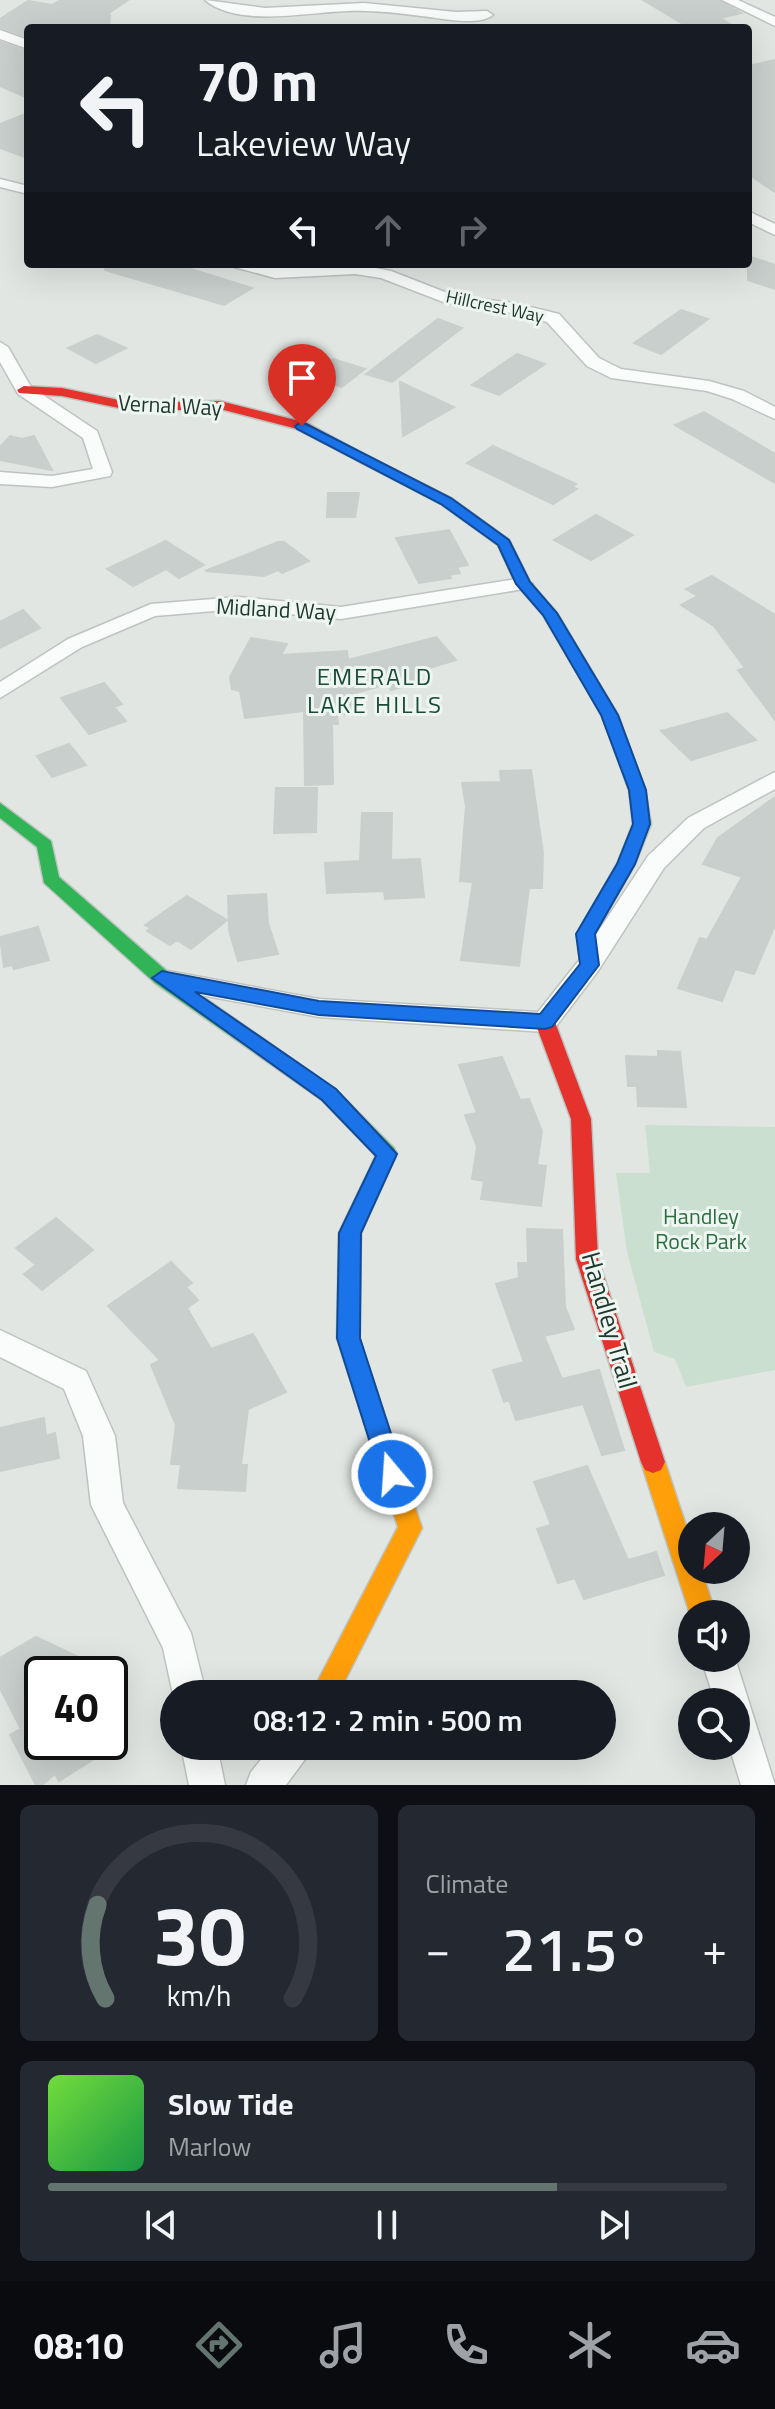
<!DOCTYPE html>
<html lang="en">
<head>
<meta charset="utf-8">
<style>
	body { margin:0; font-family:"Titillium Web",sans-serif; background:#242831; color:#f1f3f6; height:100vh; display:flex; flex-direction:column; font-size:30px; white-space:nowrap }
	* { box-sizing:border-box; margin:0 }
	p { font-size:26px; color:#9ea1a6 }
	.icon { flex:none; width:44px; height:44px; fill:none; stroke:currentColor; stroke-width:2; stroke-linecap:round; stroke-linejoin:round }
	.map { position:relative; height:1785px; overflow:hidden }
	.details { display:flex; flex-direction:column; gap:20px; padding:20px; background:#0d0f14; flex:1 }
	.details>* { flex:none }
	.banner { position:absolute; left:24px; top:24px; width:728px; height:244px; border-radius:8px; box-shadow:0 8px 32px #0002; background:#171b24; color:#f1f3f6; overflow:hidden }
	.needle { width:52px; rotate:206deg }
	.fabs { position:absolute; left:678px; top:1512px; display:grid; gap:16px }
	.fabs a { display:grid; place-items:center; width:72px; height:72px; border-radius:50%; background:#171b24; box-shadow:0 8px 32px #0002; font-size:40px }
	.speed { position:absolute; left:24px; top:1656px; display:flex; gap:16px; font-size:40px; font-weight:700; text-align:center }
	.speed>* { display:grid; place-content:center; width:104px; height:104px; border-radius:50%; background:#171b24; box-shadow:0 8px 32px #0002; line-height:1 }
	.speed .limit { border:4px solid #111; border-radius:12px; background:#fff; color:#111 }
	.pin { position:absolute; display:grid; place-items:center; width:68px; height:68px; color:#fff; margin:-82px -34px; border-radius:50% 50% 50% 0; rotate:-45deg; box-shadow:0 0 8px #0007 }
	.pin .icon { rotate:45deg }
	.me { position:absolute; width:88px; margin:-44px; rotate:342deg; stroke-linejoin:round; filter:drop-shadow(0 0 6px #0008) }
	.turn { display:flex; align-items:center; gap:28px; height:168px; padding:0 40px; font-size:36px }
	.turn .icon { width:104px; height:104px; stroke-width:2.5 }
	.turn b { display:block; font-size:56px; line-height:68px }
	.lanes { display:flex; align-items:center; height:76px; padding:0 40px; background:#0003; justify-content:center; gap:40px; direction:ltr }
	.lanes .off { opacity:.35 }
	.big { font-size:60px; font-weight:600; line-height:1.1 }
	.details .widget { flex:1; display:flex; flex-direction:column; justify-content:center; gap:12px; min-width:0; padding:0 28px; border-radius:12px; background:#242831 }
	.details .dial { align-items:center; gap:0 }
	.dial svg { height:208px; overflow:visible; fill:none; stroke:#363941; stroke-width:7; stroke-linecap:round; text-anchor:middle }
	.dial text { fill:#f1f3f6; stroke:none }
	.song { display:flex; align-items:center; gap:24px }
	.cover { width:96px; height:96px; border-radius:12px; background:linear-gradient(135deg,hsl(100 70% 55%),hsl(140 70% 35%)) }
	.played { height:8px; border-radius:4px; background:linear-gradient(90deg,#64756f 75%,#363941 75%) }
	.keys { display:flex; justify-content:space-around; direction:ltr }
	.heat { display:flex; justify-content:space-between; align-items:center; font-size:44px; direction:ltr }
	.details .tiles { flex:1; display:grid; gap:20px; grid-template-columns:1fr 1fr }
	.widget:last-child { grid-column:span 2 }
	.trip { position:absolute; left:160px; top:1680px; width:456px; height:80px; border-radius:40px; background:#171b24; box-shadow:0 8px 32px #0002; font-weight:600; line-height:80px; text-align:center }
	.tabs { display:flex; height:128px; justify-content:space-around; align-items:center; background:#090b0e; color:#9ea1a6 }
	.tabs .icon { width:56px; height:56px }
	.tabs .active { color:#64756f }
	.tabs b { font-size:36px; color:#f1f3f6 }
	.map>svg:first-child { display:block }
</style>
</head>
<body>
<div class="map">
<svg width="775" height="1785" viewBox="0 0 775 1785">
	<rect width="100%" height="100%" fill="#e1e6e3"/>
	<!-- green -->
	<path fill="#cadfcf" d="M645 1125 775 1127V1370L686 1387 675 1359 654 1352 627 1252 616 1173H650Z"/>
	<!-- building -->
	<path fill="#c9cfcc" stroke="#cacfcc" stroke-width="2" d="M61 0H128L106 15H110L109 28H28V37L0 27V19L28 1 52 5Z
		M643 0H719L741 13 720 18 737 28H690Z
		M0 42 28 52V98L0 86Z
		M775 60V192L748 174V66Z
		M28 113V158L0 148V124Z
		M748 256 775 265V289L748 280Z
		M106 264H175L252 288 224 305 105 270Z
		M681 310 708 319 661 354 634 343Z
		M438 319 462 328 392 382 366 374Z
		M97 335 126 348 96 363 68 348Z
		M517 354 545 364 499 395 472 385Z
		M333 359 365 369 342 387 309 377Z
		M400 382 454 407 403 436Z
		M704 412 775 454V483L675 425Z
		M10 436 22 439 34 436 52 470 0 460V447Z
		M493 446 576 484 572 487 577 489 553 504 467 463Z
		M328 493H359L355 517H327Z
		M596 515 633 535 591 560 554 540Z
		M449 530 468 565 457 567 460 573 449 575 451 578 419 583 396 538Z
		M166 541 204 565 179 578 166 569 133 586 107 569Z
		M278 542H284L309 561 282 573 278 570 264 576 205 571Z
		M712 576 775 615V720L738 670 745 668 714 626 681 605 698 596 686 589Z
		M23 610 40 628 0 648V622Z
		M436 637 456 660 416 672 423 681 391 690 387 684 352 694 354 714 337 715 338 724H332L333 784 305 785 304 711 245 718 240 691 232 689 230 677 251 638 287 644 281 655 347 651 348 660Z
		M104 683 122 704 114 707 126 721 89 734 61 698Z
		M727 713 756 740 691 760 661 731Z
		M69 744 86 765 52 777 37 756Z
		M531 770 543 853 542 888H529L519 966 461 960 473 882 460 881 466 806 462 783 501 782 500 771Z
		M276 788H317L316 832 274 833Z
		M775 797V925L754 974 735 969 722 1001 678 988 700 938 707 940 742 877 703 864 718 838Z
		M362 813H392L391 860 420 859 424 897 385 899 384 891 327 893 325 863 360 861Z
		M266 894 268 923 278 954 238 961 229 930 228 896Z
		M187 896 227 920 191 949 177 940 170 945 147 931 151 928 145 925Z
		M38 927 49 960 14 969 12 965 4 967 0 937Z
		M658 1051 680 1052 686 1107 638 1106 637 1086H628L626 1056 658 1057Z
		M502 1057 520 1100 529 1099 542 1131 537 1165 546 1166 541 1206 481 1199 484 1181 472 1179 477 1147 465 1115 477 1113 459 1065Z
		M56 1218 93 1250 42 1290 24 1274 36 1265 16 1248Z
		M527 1229 562 1230 565 1307 574 1329 544 1336 562 1379 599 1370 624 1450 602 1455 583 1404 516 1420 509 1400 504 1402 493 1370 524 1362 496 1284 519 1278 518 1263H528Z
		M171 1262 192 1283 186 1287 198 1300 187 1308 211 1349 253 1334 286 1392 248 1409 241 1465H247L245 1491 178 1488 181 1464H171L176 1425 151 1365 160 1360 108 1306Z
		M44 1418 46 1436 55 1433 59 1458 0 1471V1428Z
		M587 1466 628 1560 656 1552 664 1575 584 1599 575 1578 558 1583 537 1529 551 1525 534 1482Z
		M36 1637 114 1674H42V1742H121L59 1781 55 1774 42 1785H36L10 1735 21 1729 0 1688V1658Z"/>
	<g fill="none" stroke-linecap="round" stroke-linejoin="round">
		<defs>
			<path id="street" d="M205 0 265 8 364 3 456 12 487 11 493 15C477 27 441 18 421 16 397 13 373 10 348 11 308 12 238 28 205 0Z
				M722 0H738L775 17V26Z
				M0 30 28 40V49L0 39Z
				M0 179 28 186V194L0 187Z
				M748 211 775 224V235L748 222Z
				M232 264H259L275 268 355 264 391 271 455 296 514 303 559 314 599 358 621 369 709 381 744 391 775 407V419L732 399 707 391 611 378 587 366 547 322 514 313 446 303 381 278 355 274 275 278 234 267Z
				M0 342 8 347 31 387 97 431 112 472 110 476 52 487 0 484V472L52 476 93 469 83 438 18 394 0 362Z
				M523 578 533 584 530 588 341 619 238 609 155 616 82 647 0 698V682L68 639 151 604 238 597 341 607Z
				M775 772V789L704 828 664 868 598 971 554 1029 545 1032 319 1017 168 989 159 986 155 980 159 974 168 971 319 999 538 1012 580 959 648 856 688 818Z
				M0 1330 86 1371 115 1436 123 1503 191 1633 206 1694H174V1699L163 1648 91 1505 83 1436 64 1389 0 1357Z
				M701 1658H735L775 1785H741L729 1746H736V1702H715Z
				M181 1746H217L225 1785H189Z
				M272 1746H312L306 1758 286 1785H246L251 1772Z"/>
			<path id="fast" d="M367 456 451 498 509 540 530 582 557 613 618 715 645 790 651 824 635 864 595 934 598 965 596 970H582L577 934 617 864 633 824 629 790 602 715 543 615 516 584 498 545 441 504 362 463 360 460Z
				M0 803 51 841 59 877 169 973 336 1090 394 1148 397 1154 388 1172 381 1174 374 1172 371 1166 376 1156 322 1100 155 983 44 883 37 847 0 818Z"/>
			<path id="slow" d="M381 1158 388 1160 391 1166 361 1233 359 1338 422 1528 338 1694H311L398 1527 337 1338 339 1233 374 1160Z
				M653 1451 661 1454 665 1462 692 1544V1570H701L716 1614H692V1618L690 1614 641 1462 645 1454Z"/>
			<path id="jam" d="M24 386 62 388 133 403 220 401 307 423 374 460 367 464 362 463 297 429 220 409 133 411 62 396 19 393 17 390Z
				M545 1015 552 1017 555 1022 591 1119 598 1259 665 1462 661 1470 653 1473 645 1470 641 1462 576 1259 571 1119 535 1022 538 1017Z"/>
		</defs>
		<!-- street casing -->
		<use href="#street" stroke="#bec3c0" stroke-width="3"/>
		<!-- fast casing -->
		<use href="#fast" stroke="#bdc4c0" stroke-width="3"/>
		<!-- slow casing -->
		<use href="#slow" stroke="#bdc4c0" stroke-width="3"/>
		<!-- jam casing -->
		<use href="#jam" stroke="#bdc4c0" stroke-width="3"/>
		<!-- street -->
		<use href="#street" fill="#fafbfb" fill-rule="evenodd"/>
		<!-- fast -->
		<use href="#fast" fill="#30b455" fill-rule="evenodd"/>
		<!-- slow -->
		<use href="#slow" fill="#ff9f0a" fill-rule="evenodd"/>
		<!-- jam -->
		<use href="#jam" fill="#e5322d" fill-rule="evenodd"/>
	</g>
	<!-- route -->
	<path fill="#1a73e8" stroke="#114b97" stroke-width="2" d="M302 422 451 498 509 540 530 582 557 613 618 715 646 790 650 824 635 864 595 934 599 965 552 1027 545 1029 319 1015 195 992 336 1089 397 1154 361 1233 360 1338 404 1474 400 1482 392 1485 384 1482 380 1474 337 1338 339 1233 376 1156 322 1100 152 978 162 971 319 1001 540 1014 580 964 576 934 617 864 633 824 629 790 601 715 543 615 516 584 498 545 441 504 297 429 295 426Z"/>
	<g text-anchor="middle" dominant-baseline="central" stroke-width="6" stroke-linejoin="round" paint-order="stroke">
		<!-- far-street labels -->
		<g font-size="18" fill="#203830" stroke="#eef6f1">
			<text transform="translate(495 306) rotate(12)">Hillcrest Way</text>
		</g>
		<!-- street labels -->
		<g font-size="22" fill="#203830" stroke="#eef6f1">
			<text transform="translate(170 405) rotate(3)">Vernal Way</text>
			<text transform="translate(276 609) rotate(3)">Midland Way</text>
		</g>
		<!-- park labels -->
		<g font-size="22" fill="#2c6d41" stroke="#eef6f1">
			<text x="701" y="1216">Handley<tspan x="701" dy="25">Rock Park</tspan></text>
		</g>
		<!-- neighbourhood labels -->
		<g font-size="24" letter-spacing="2" fill="#1d493b" stroke="#eef6f1">
			<text x="375" y="676">EMERALD<tspan x="375" dy="28">LAKE HILLS</tspan></text>
		</g>
		<!-- near-street labels -->
		<g font-size="26" fill="#203830" stroke="#eef6f1">
			<text transform="translate(610 1320) rotate(74)">Handley Trail</text>
		</g>
	</g>
</svg>
<div class="fabs">
<a><svg class="needle" viewBox="-14 -14 28 28"><path d="M0-13l5 13h-10z" fill="#e53935"/><path d="M0 13l5-13h-10z" fill="#9ea1a6"/></svg></a>
<a><svg class="icon" aria-label="sound" viewBox="0 0 24 24"><path d="M4 9h4l5-4v14l-5-4H4zM17 9q2 3 0 6"/></svg></a>
<a><svg class="icon" aria-label="search" viewBox="0 0 24 24"><circle cx="10" cy="10" r="6"/><path d="M15 15l6 6"/></svg></a>
</div>
<div class="speed"><div class="limit">40</div></div>
<div class="pin" style="left:302px;top:426px;background:#d93025"><svg class="icon" aria-label="arrive" viewBox="0 0 24 24"><path d="M6 21V4h12l-3 4 3 4H6"/></svg></div>
<svg class="me" style="left:392px;top:1474px" viewBox="-20 -20 40 40"><circle r="17" fill="#1a73e8" stroke="#fff" stroke-width="3"/><path d="M0-11L8 9 0 5-8 9z" fill="#fff"/></svg>
<div class="trip">08:12 · 2 min · 500 m</div>
<div class="banner">
<div class="turn"><svg class="icon" aria-label="left" viewBox="0 0 24 24"><path d="M17 20v-9H6M10 6l-5 5 5 5"/></svg><div><b>70 m</b>Lakeview Way</div></div>
<div class="lanes"><svg class="icon" aria-label="left" viewBox="0 0 24 24"><path d="M17 20v-9H6M10 6l-5 5 5 5"/></svg><svg class="icon off" aria-label="ahead" viewBox="0 0 24 24"><path d="M12 20V5M6 11l6-6 6 6"/></svg><svg class="icon off" aria-label="right" viewBox="0 0 24 24"><path d="M7 20v-9h11M14 6l5 5-5 5"/></svg></div>
</div>
</div>
<section class="details">
<div class="tiles">
<div class="widget dial"><svg viewBox="0 0 100 80">
<path d="M14 69A42 42 0 1 1 86 69"/>
<path d="M14 69A42 42 0 0 1 11 33" stroke="#64756f"/>
<text x="50" y="56" font-size="32" font-weight="700">30</text>
<text x="50" y="72" font-size="11">km/h</text>
</svg></div>
<div class="widget"><p>Climate</p>
<div class="heat"><a>−</a><b class="big">21.5°</b><a>+</a></div>
</div>
<div class="widget">
<div class="song"><i class="cover"></i><div><b>Slow Tide</b><p>Marlow</p></div></div>
<div class="played"></div>
<div class="keys"><svg class="icon" aria-label="previous" viewBox="0 0 24 24"><path d="M18 5L8 12l10 7zM5 5v14"/></svg><svg class="icon" aria-label="pause" viewBox="0 0 24 24"><path d="M8 5v14M16 5v14"/></svg><svg class="icon" aria-label="next" viewBox="0 0 24 24"><path d="M6 5l10 7-10 7zM19 5v14"/></svg></div>
</div>
</div>
</section>
<nav class="tabs">
<b>08:10</b>
<svg class="icon active" aria-label="directions" viewBox="0 0 24 24"><path d="M12 3l9 9-9 9-9-9zM9 14v-3h6M13 9l2 2-2 2"/></svg>
<svg class="icon" aria-label="music" viewBox="0 0 24 24"><path d="M9 18V5l10-2v13"/><circle cx="6" cy="18" r="3"/><circle cx="16" cy="16" r="3"/></svg>
<svg class="icon" aria-label="phone" viewBox="0 0 24 24"><path d="M5 4h4l2 5-3 2q2 4 5 5l2-3 5 2v4C11 20 4 13 5 4z"/></svg>
<svg class="icon" aria-label="climate" viewBox="0 0 24 24"><path d="M12 3v18M4 7l16 10M4 17L20 7"/></svg>
<svg class="icon" aria-label="car" viewBox="0 0 24 24"><path d="M5 17H2v-5l4-1 3-4h7l3 4 3 1v5h-3M9 17h6M6 11h13"/><circle cx="7" cy="17" r="2"/><circle cx="17" cy="17" r="2"/></svg>
</nav>
</body>
</html>
